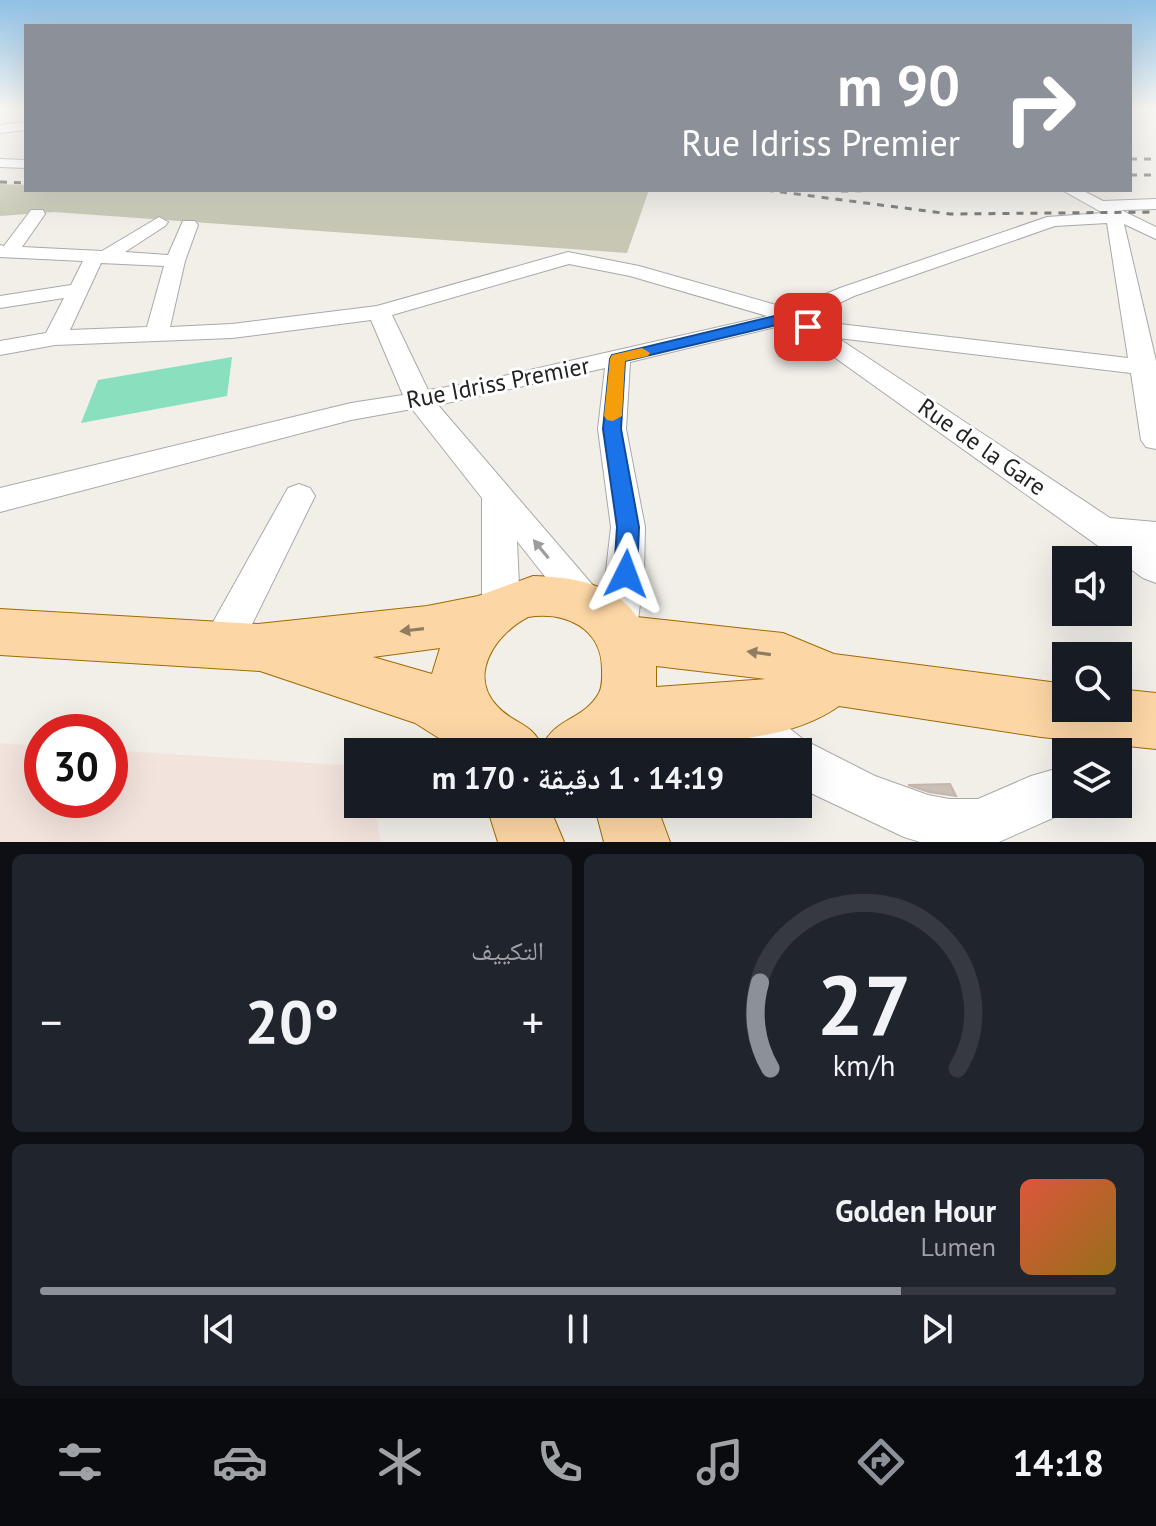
<!DOCTYPE html>
<html lang="ar">
<meta charset="utf-8">
<style>
body{margin:0;font-family:"PT Sans","Noto Naskh Arabic",sans-serif;background:#20242c;color:#f1f3f6;direction:rtl;height:100vh;display:flex;flex-direction:column;font-size:30px;white-space:nowrap}
*{box-sizing:border-box;margin:0}
p{font-size:26px;color:#9ea1a6}
.icon{flex:none;width:44px;height:44px;fill:none;stroke:currentColor;stroke-width:2;stroke-linecap:round;stroke-linejoin:round}
.map{position:relative;height:842px;overflow:hidden;direction:ltr}
.side{display:flex;flex-direction:column;gap:12px;padding:12px;background:#0d0f14;flex:1}
.side>*{flex:none}
.banner{position:absolute;left:24px;top:24px;width:1108px;height:168px;border-radius:0px;box-shadow:0 8px 32px #0002;direction:rtl;background:#8c9099;color:#fff;overflow:hidden}
.fabs{position:absolute;left:1052px;top:546px;display:grid;gap:16px}
.fabs a{display:grid;place-items:center;width:80px;height:80px;border-radius:0px;background:#171b24;box-shadow:0 8px 32px #0002;font-size:40px}
.speed{position:absolute;left:24px;top:714px;display:flex;gap:16px;font-size:40px;font-weight:700;text-align:center}
.speed>*{display:grid;place-content:center;width:104px;height:104px;border-radius:50%;background:#171b24;box-shadow:0 8px 32px #0002;line-height:1}
.speed .limit{border:12px solid #d22;background:#fff;color:#111}
.pin{position:absolute;display:grid;place-items:center;width:68px;height:68px;color:#fff;margin:-34px;border-radius:16px;box-shadow:0 4px 12px #0006}
.me{position:absolute;width:88px;margin:-44px;rotate:3deg;stroke-linejoin:round;filter:drop-shadow(0 0 6px #0008)}
.turn{display:flex;align-items:center;gap:28px;height:168px;padding:0 40px;font-size:36px}
.turn .icon{width:104px;height:104px;stroke-width:2.5}
.turn b{display:block;font-size:56px;line-height:68px}
.big{font-size:60px;font-weight:700;line-height:1.1}
.side .card{flex:1;display:flex;flex-direction:column;justify-content:center;gap:12px;min-width:0;padding:0 28px;border-radius:12px;background:#20242c}
.side .dial{align-items:center;gap:0}
.dial svg{height:208px;overflow:visible;fill:none;stroke:#363941;stroke-width:7;stroke-linecap:round;text-anchor:middle}
.dial text{fill:#f1f3f6;stroke:none}
.song{display:flex;align-items:center;gap:24px}
.cover{width:96px;height:96px;border-radius:12px;background:linear-gradient(135deg,hsl(10 70% 55%),hsl(40 70% 35%))}
.played{height:8px;border-radius:4px;background:linear-gradient(90deg,#8c9099 80%,#363941 80%)}
.keys{display:flex;justify-content:space-around;direction:ltr}
.heat{display:flex;justify-content:space-between;align-items:center;font-size:44px;direction:ltr}
.side .tiles{flex:1;display:grid;gap:12px;grid-template-columns:1fr 1fr}
.card:last-child{grid-column:span 2}
.trip{position:absolute;left:344px;top:738px;width:468px;height:80px;border-radius:0px;background:#171b24;box-shadow:0 8px 32px #0002;font-weight:700;line-height:80px;text-align:center;direction:rtl}
.tabs{display:flex;height:128px;justify-content:space-around;align-items:center;background:#090b0e;color:#9ea1a6}
.tabs .icon{width:56px;height:56px}
.tabs .selected{color:#8c9099}
.tabs b{font-size:36px;color:#f1f3f6}
.map>svg:first-child{display:block}
.military{fill:#f3e3dd}
.construction{fill:#c7c7b4}
.pitch{fill:#88e0be}
.building{fill:#c7bfb8;stroke:#c4b6ab;stroke-width:2}
.lines{fill:none;stroke-linecap:round;stroke-linejoin:round}
.minor-casing{stroke:#a9a9a9;stroke-width:2}
.major-casing{stroke:#a06b00;stroke-width:2}
.minor{fill:#fff;fill-rule:evenodd}
.major{fill:#fcd6a4;fill-rule:evenodd}
.rail{stroke:#707070;stroke-width:3;stroke-dasharray:7 7;stroke-linecap:butt}
.oneway{fill:#9c9c9c}
.oneway2{fill:#8f7c63}
.route{fill:#1a73e8;stroke:#114b97;stroke-width:2}
.slow{fill:#f59e0b}
.labels{text-anchor:middle;stroke-width:6;stroke-linejoin:round;paint-order:stroke}
.street-label{font-size:24px;fill:#222;stroke:#fff}
</style>
<div class="map">
<svg width="1156" height="842" viewBox="0 0 1156 842">
<rect width="100%" height="100%" fill="#f2efe9"/>
<path class="military" d="M0 743 42 746V800H110V750L358 766V804H373L381 842H0Z"/>
<path class="construction" d="M0 184 26 185V190H649L627 253 54 212 0 216Z"/>
<path class="pitch" d="M232 357 227 396 81 423 98 380Z"/>
<path class="building" d="M950 784 956 796 929 792 908 785Z"/>
<g class="lines">
<g class="minor-casing">
<g id="minor">
<path d="M26 122V130L0 133V125Z"/>
<path d="M0 159 26 160V168L0 167Z"/>
<path d="M1062 190H1082L1103 201 1156 199V209L1121 210 1156 227V239L1124 224 1156 361V449L1146 447 1141 440 1131 373 838 338 1110 518 1156 522V583L1143 578 788 324 630 362 626 429 645 527 644 574 637 627 631 639 617 644 603 639 597 627 601 609 586 617 573 612 517 541 520 608 515 620 501 624 487 620 482 608V498L412 409 351 420 0 512V488L351 403 403 395 371 320 232 338 55 345 0 355V341L46 333 64 298 0 308V296L71 285 83 261 0 257V245L4 246 31 210H43L45 214 22 247 102 251 159 217 168 222 165 226 125 252 168 255 183 221H195L198 225 185 261 170 327 232 324 377 306 568 252 639 266 790 309 840 288 1047 217 1103 213ZM1107 223 1128 358 814 321 808 318 854 296 1055 226ZM101 263 164 266 147 327 70 330ZM569 264 630 276 767 316 477 382 428 390 392 315ZM605 368 598 429 611 527 603 597 438 405Z"/>
<path d="M299 484 310 488 315 496 235 659 221 664 207 659 201 646 207 633 288 488Z"/>
<path d="M734 689 749 696 804 740 875 776 928 795 949 799H978L1031 776 1066 766V804H1084L999 842H920L904 837 798 787V752H750L719 726 712 711 719 696Z"/>
<path d="M1120 695 1136 702 1142 717 1123 768 1118 770V752H1084L1102 708H1118Z"/>
</g>
</g>
<g class="major-casing">
<g id="major">
<path d="M533 576C571 577 615 583 637 617L783 633 834 654 1066 684V708H1118V689L1156 693V749L1041 737 839 706C781 747 698 740 629 745L624 752H461L415 723 260 671 0 655V609L258 624 427 606 478 596ZM528 617C565 611 602 628 602 669 602 677 603 685 599 693 583 721 555 717 542 747 533 723 513 724 497 706 467 674 497 633 528 617ZM440 648 432 674 373 657ZM656 666 766 679 656 687Z"/>
<path d="M486 804H548L564 842H498Z"/>
<path d="M594 804H656L670 842H604Z"/>
</g>
</g>
<use href="#minor" class="minor"/>
<use href="#major" class="major"/>
<g class="rail">
<path d="M1130 159H1156"/>
<path d="M1130 175H1156"/>
<path d="M0 182 26 183"/>
<path d="M766 190 950 214 1156 212"/>
<path d="M841 191 909 190"/>
</g>
</g>
<defs><path id="oneway-solid" d="M-6-.8H1V-3.2L6.5 0L1 3.2V.8H-6Z" transform="scale(2)"/></defs>
<use class="oneway" href="#oneway-solid" transform="translate(541 549) rotate(-129)"/>
<g class="oneway2">
<use href="#oneway-solid" transform="translate(412 630) rotate(173)"/>
<use href="#oneway-solid" transform="translate(759 653) rotate(-172)"/>
</g>
<linearGradient id="sky" x2="0" y2="1"><stop stop-color="#8fc0e4"/><stop offset="0.48" stop-color="#f9f8f5"/><stop offset="1" stop-color="#f9f8f5" stop-opacity="0"/></linearGradient>
<rect width="1156" height="226" fill="url(#sky)"/>
<path class="route" d="M791 312 813 324V330H802L789 322 625 361 621 429 639 527 637 574 634 580 626 583 617 580 614 574 617 527 603 429 610 359 612 355Z"/>
<path class="slow" d="M642 348 650 353 648 356 625 361 622 416 613 421 607 420 604 416 610 359 612 355Z"/>
<g class="labels">
<g class="street-label">
<text transform="translate(498 383) rotate(-11)" y="8">Rue Idriss Premier</text>
<text transform="translate(982 447) rotate(35)" y="8">Rue de la Gare</text>
</g>
</g>
</svg>
<div class="fabs">
<a><svg class="icon" aria-label="sound" viewBox="0 0 24 24"><path d="M4 9h4l5-4v14l-5-4H4zM17 9q2 3 0 6"/></svg></a>
<a><svg class="icon" aria-label="search" viewBox="0 0 24 24"><circle cx="10" cy="10" r="6"/><path d="M15 15l6 6"/></svg></a>
<a><svg class="icon" aria-label="layers" viewBox="0 0 24 24"><path d="M12 4l9 5-9 5-9-5zM3 14l9 5 9-5"/></svg></a>
</div>
<div class="speed"><div class="limit">30</div></div>
<div class="pin" style="left:808px;top:327px;background:#d93025"><svg class="icon" aria-label="arrive" viewBox="0 0 24 24"><path d="M6 21V4h12l-3 4 3 4H6"/></svg></div>
<svg class="me" style="left:626px;top:574px" viewBox="-20 -20 40 40"><path d="M0-17L14 15 0 8-14 15z" fill="#1a73e8" stroke="#fff" stroke-width="4"/></svg>
<div class="trip">14:19 · 1 دقيقة · 170 m</div>
<div class="banner">
<div class="turn"><svg class="icon" aria-label="right" viewBox="0 0 24 24"><path d="M7 20v-9h11M14 6l5 5-5 5"/></svg><div><b>90 m</b>Rue Idriss Premier</div></div>
</div>
</div>
<section class="side">
<div class="tiles">
<div class="card dial"><svg viewBox="0 0 100 80">
<path d="M14 69A42 42 0 1 1 86 69"/>
<path d="M14 69A42 42 0 0 1 10 36" stroke="#8c9099"/>
<text x="50" y="56" font-size="32" font-weight="700">27</text>
<text x="50" y="72" font-size="11">km/h</text>
</svg></div>
<div class="card"><p>التكييف</p>
<div class="heat"><a>−</a><b class="big">20°</b><a>+</a></div>
</div>
<div class="card">
<div class="song"><i class="cover"></i><div><b>Golden Hour</b><p>Lumen</p></div></div>
<div class="played"></div>
<div class="keys"><svg class="icon" aria-label="previous" viewBox="0 0 24 24"><path d="M18 5L8 12l10 7zM5 5v14"/></svg><svg class="icon" aria-label="pause" viewBox="0 0 24 24"><path d="M8 5v14M16 5v14"/></svg><svg class="icon" aria-label="next" viewBox="0 0 24 24"><path d="M6 5l10 7-10 7zM19 5v14"/></svg></div>
</div>
</div>
</section>
<nav class="tabs">
<b>14:18</b>
<svg class="icon selected" aria-label="directions" viewBox="0 0 24 24"><path d="M12 3l9 9-9 9-9-9zM9 14v-3h6M13 9l2 2-2 2"/></svg>
<svg class="icon" aria-label="music" viewBox="0 0 24 24"><path d="M9 18V5l10-2v13"/><circle cx="6" cy="18" r="3"/><circle cx="16" cy="16" r="3"/></svg>
<svg class="icon" aria-label="phone" viewBox="0 0 24 24"><path d="M5 4h4l2 5-3 2q2 4 5 5l2-3 5 2v4C11 20 4 13 5 4z"/></svg>
<svg class="icon" aria-label="climate" viewBox="0 0 24 24"><path d="M12 3v18M4 7l16 10M4 17L20 7"/></svg>
<svg class="icon" aria-label="car" viewBox="0 0 24 24"><path d="M5 17H2v-5l4-1 3-4h7l3 4 3 1v5h-3M9 17h6M6 11h13"/><circle cx="7" cy="17" r="2"/><circle cx="17" cy="17" r="2"/></svg>
<svg class="icon" aria-label="filters" viewBox="0 0 24 24"><path d="M4 7h16M4 17h16"/><circle cx="9" cy="7" r="2"/><circle cx="15" cy="17" r="2"/></svg>
</nav>
